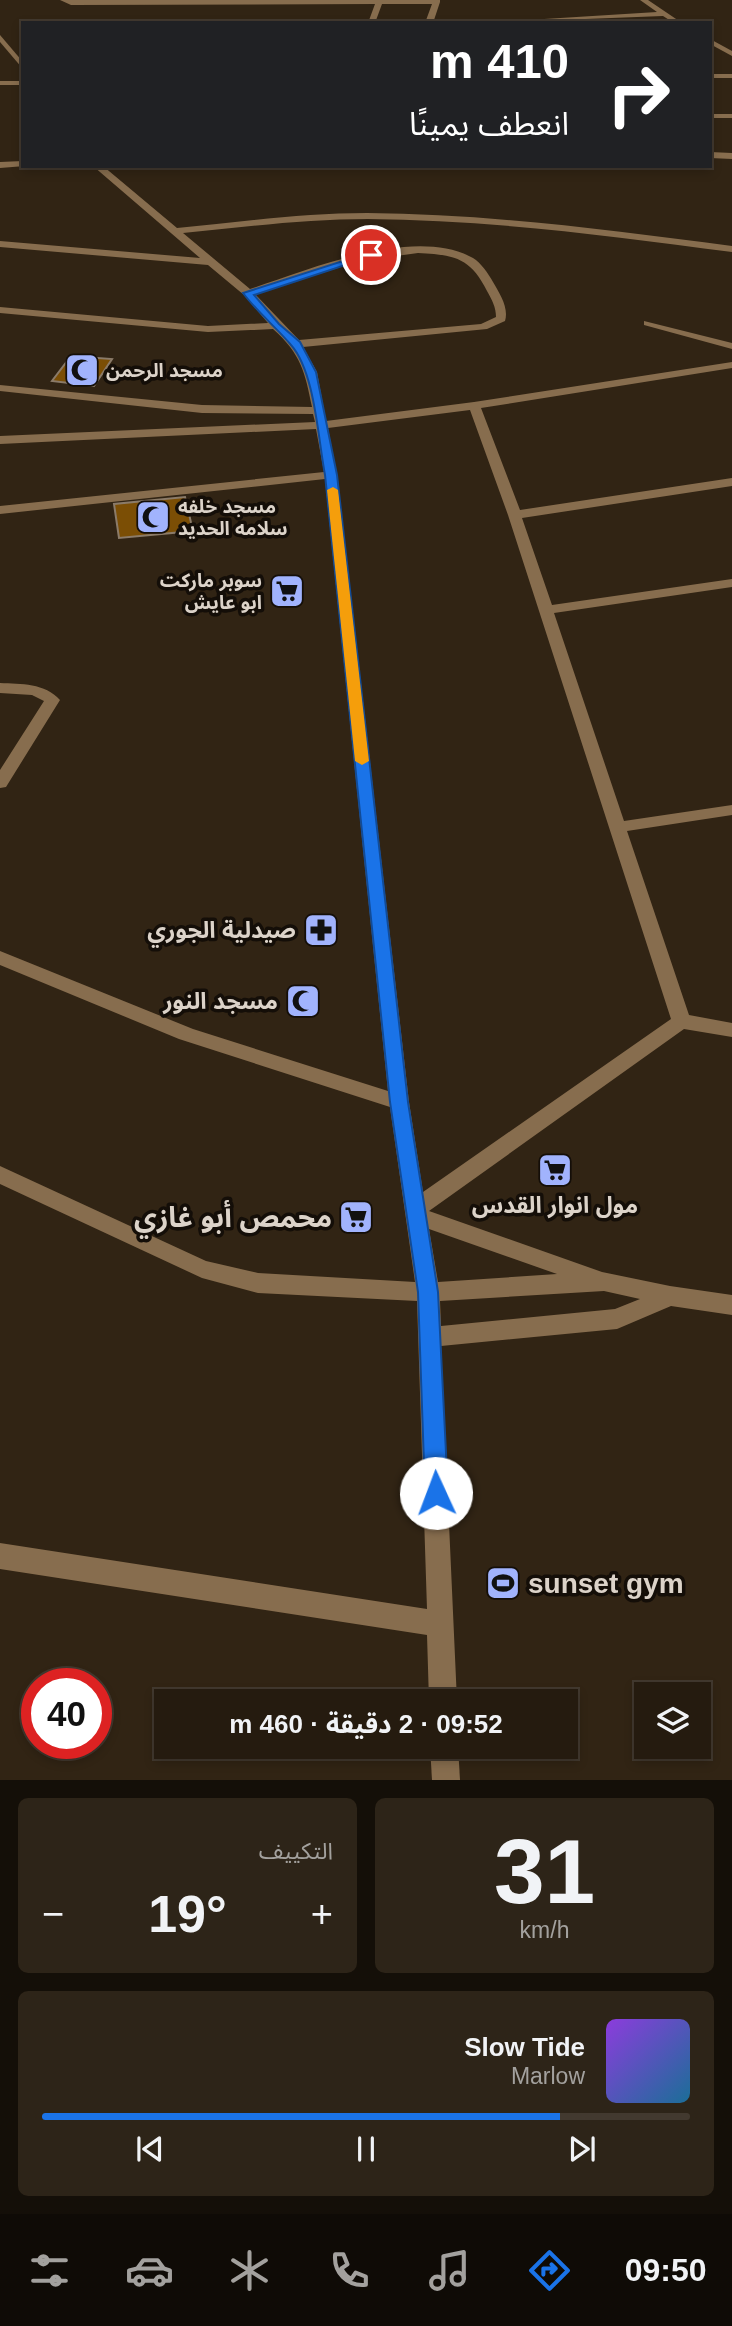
<!DOCTYPE html>
<html lang="ar">
<meta charset="utf-8">
<style>
body{margin:0;font-family:Helvetica,"Noto Sans Arabic",sans-serif;background:#2d2418;color:#f1f3f6;direction:rtl;height:100vh;display:flex;flex-direction:column;font-size:26px;white-space:nowrap}
*{box-sizing:border-box;margin:0}
p{font-size:23px;color:#a3a19e}
.icon{flex:none;width:38px;height:38px;fill:none;stroke:currentColor;stroke-width:2;stroke-linecap:round;stroke-linejoin:round}
.map{position:relative;height:1780px;overflow:hidden;direction:ltr}
.side{display:flex;flex-direction:column;gap:18px;padding:18px;background:#140f08;flex:1}
.side>*{flex:none}
.top-card{position:absolute;left:21px;top:21px;width:691px;height:147px;border-radius:0px;box-shadow:0 4px 10px #0003,0 0 0 2px #42392f;direction:rtl;background:#202124;color:#fff;overflow:hidden}
.tools{position:absolute;left:634px;top:1682px;display:grid;gap:14px}
.tools a{display:grid;place-items:center;width:77px;height:77px;border-radius:0px;background:#251b0f;box-shadow:0 4px 10px #0003,0 0 0 2px #42392f;font-size:35px}
.speed{position:absolute;left:21px;top:1668px;display:flex;gap:14px;font-size:35px;font-weight:700;text-align:center}
.speed>*{display:grid;place-content:center;width:91px;height:91px;border-radius:50%;background:#251b0f;box-shadow:0 4px 10px #0003,0 0 0 2px #42392f;line-height:1}
.speed .limit{border:10px solid #d22;background:#fff;color:#111}
.pin{position:absolute;display:grid;place-items:center;width:60px;height:60px;color:#fff;margin:-30px;border:4px solid #fff;border-radius:50%;box-shadow:0 2px 7px #0007}
.me{position:absolute;width:77px;margin:-38px;rotate:358deg;stroke-linejoin:round;filter:drop-shadow(0 0 5px #0008)}
.turn{display:flex;align-items:center;gap:24px;height:147px;padding:0 28px;font-size:32px}
.turn .icon{width:91px;height:91px;stroke-width:2.5}
.turn b{display:block;font-size:49px;line-height:60px}
.big{font-size:52px;font-weight:700;line-height:1.1}
.side .card{flex:1;display:flex;flex-direction:column;justify-content:center;gap:10px;min-width:0;padding:0 24px;border-radius:10px;background:#2d2418}
.side .dial{align-items:center;gap:0}
.dial b{font-size:91px;line-height:1}
.song{display:flex;align-items:center;gap:21px}
.cover{width:84px;height:84px;border-radius:10px;background:linear-gradient(135deg,hsl(270 70% 55%),hsl(200 70% 35%))}
.played{height:7px;border-radius:4px;background:linear-gradient(90deg,#1a73e8 80%,#42392f 80%)}
.keys{display:flex;justify-content:space-around;direction:ltr}
.heat{display:flex;justify-content:space-between;align-items:center;font-size:38px;direction:ltr}
.side .tiles{flex:1;display:grid;gap:18px;grid-template-columns:1fr 1fr}
.card:last-child{grid-column:span 2}
.trip{position:absolute;left:154px;top:1689px;width:424px;height:70px;border-radius:0px;background:#251b0f;box-shadow:0 4px 10px #0003,0 0 0 2px #42392f;font-weight:700;line-height:70px;text-align:center;direction:rtl}
.tab-bar{display:flex;height:112px;justify-content:space-around;align-items:center;background:#0f0b06;color:#a3a19e}
.tab-bar .icon{width:49px;height:49px}
.tab-bar .current{color:#1a73e8}
.tab-bar b{font-size:32px;color:#f1f3f6}
.map>svg:first-child{display:block}
.building{fill:#7b4e05;stroke:#8b7b69;stroke-width:2}
.lines{fill:none;stroke-linecap:round;stroke-linejoin:round}
.minor{fill:#876d4e;fill-rule:evenodd}
.route{fill:#1a73e8;stroke:#114b97;stroke-width:2}
.slow{fill:#f59e0b}
.labels{text-anchor:middle;stroke-width:7;stroke-linejoin:round;paint-order:stroke}
.far-poi-label{font-size:19px;font-weight:bold;fill:#dcd3c9;stroke:#140e08;text-anchor:start}
.poi-label{font-size:23px;font-weight:bold;fill:#dcd3c9;stroke:#140e08;text-anchor:end}
.near-poi-label{font-size:28px;font-weight:bold;fill:#dcd3c9;stroke:#140e08;text-anchor:end}
</style>
<div class="map">
<svg width="732" height="1780" viewBox="0 0 732 1780">
<rect width="100%" height="100%" fill="#312414"/>
<g class="building">
<path d="M71 356 112 359 94 386 52 381Z"/>
<path d="M185 497 193 531 119 538 114 504Z"/>
</g>
<g class="lines">
<g class="minor">
<path d="M60 0H440V2L433 23H425L432 4H382L375 23H368L375 4 71 5Z"/>
<path d="M640 0H648L682 23H674L663 16 479 23 657 12Z"/>
<path d="M0 35 23 62V69L0 42Z"/>
<path d="M710 39 732 51V56L710 44Z"/>
<rect x="710" y="74" width="22" height="4"/>
<rect x="0" y="81" width="23" height="4"/>
<rect x="710" y="114" width="22" height="4"/>
<path d="M710 152 732 153V159L710 158Z"/>
<path d="M23 161 25 166 0 168V162Z"/>
<path d="M93 166H103L177 228C240 222 303 213 367 213 489 214 611 230 732 246V252C611 236 490 220 368 219 306 219 244 227 183 233L250 289C308 270 414 225 473 258 481 263 488 273 493 282 500 294 509 308 505 321L487 329 303 347 317 372 326 421 474 402 732 362V368L481 408 520 510 732 478V486L522 518 552 605 732 579V587L554 613 624 821 732 805V815L627 831 689 1015 732 1023V1037L684 1029 429 1211 602 1272 670 1286 732 1295V1315L671 1306 617 1329 441 1346 457 1701H429L427 1635 0 1569V1543L427 1609 417 1301 258 1293 202 1278 0 1184V1166L206 1261 258 1273 415 1282 390 1107 179 1039 0 965V951L193 1029 388 1091 325 479 0 514V506L324 472 316 429 0 444V436L315 422 313 414 202 413 0 391V385L202 405 312 407C305 372 301 354 273 329L208 332 0 313V307L208 326 268 323 244 295 208 265 0 247V241L200 258ZM418 253C454 255 470 257 487 291 492 300 496 307 496 317L481 324 299 340 255 294 360 261ZM470 410 508 515 671 1019 423 1192 409 1102 337 475 328 428ZM429 1229 557 1274 438 1282ZM604 1291 640 1299 615 1309 441 1326 440 1301Z"/>
<path d="M644 321 732 343V349L644 325Z"/>
<path d="M0 683C21 684 45 683 60 700L6 787 0 788V770L44 701 32 695 0 693Z"/>
<path d="M430 1746H458L460 1780H432Z"/>
</g>
</g>
<path class="route" d="M368 253 376 255 254 295 279 324 300 342 316 372 337 475 408 1102 438 1292 448 1493 444 1501 436 1504 428 1501 425 1493 418 1292 390 1102 325 475C318 439 315 372 291 345 276 327 258 313 243 293Z"/>
<path class="slow" d="M333 487 338 490 369 761 362 765 355 761 327 490Z"/>
<defs>
<g id="mosque-square" transform="scale(1.75)"><rect x="-9" y="-9" width="18" height="18" rx="4" fill="#a1b3fd" stroke="#140e08"/><path d="M3.5-4.9A6 6 0 1 0 3.5 4.9A5 5 0 1 1 3.5-4.9Z" fill="#111"/></g>
<g id="supermarket-square" transform="scale(1.75)"><rect x="-9" y="-9" width="18" height="18" rx="4" fill="#a1b3fd" stroke="#140e08"/><path d="M-6-5.5h2.5l.6 2H6L4.5 2H-2.5L-4.4-4H-6ZM-1.5 3.2a1.3 1.3 0 1 0 .1 0ZM3 3.2a1.3 1.3 0 1 0 .1 0Z" fill="#111"/></g>
<g id="pharmacy-square" transform="scale(1.75)"><rect x="-9" y="-9" width="18" height="18" rx="4" fill="#a1b3fd" stroke="#140e08"/><path d="M-2-6h4v4h4v4h-4v4h-4v-4h-4v-4h4Z" fill="#111"/></g>
<g id="stadium-square" transform="scale(1.75)"><rect x="-9" y="-9" width="18" height="18" rx="4" fill="#a1b3fd" stroke="#140e08"/><path d="M0-5a6.5 5 0 1 0 0 10a6.5 5 0 1 0 0-10ZM-3.5-1.8h7v3.6h-7Z" fill="#111"/></g>
</defs>
<g fill-rule="evenodd">
<use href="#mosque-square" x="82" y="370"/>
<use href="#mosque-square" x="153" y="517"/>
<use href="#supermarket-square" x="287" y="591"/>
<use href="#pharmacy-square" x="321" y="930"/>
<use href="#mosque-square" x="303" y="1001"/>
<use href="#supermarket-square" x="555" y="1170"/>
<use href="#supermarket-square" x="356" y="1217"/>
<use href="#stadium-square" x="503" y="1583"/>
</g>
<g class="labels">
<g class="far-poi-label">
<text x="106" y="377">مسجد الرحمن</text>
<text x="178" y="513">مسجد خلفه<tspan x="178" dy="22">سلامه الحديد</tspan></text>
<text x="262" y="587" text-anchor="end">سوبر ماركت<tspan x="262" dy="22">ابو عايش</tspan></text>
</g>
<g class="poi-label">
<text x="296" y="938">صيدلية الجوري</text>
<text x="278" y="1009">مسجد النور</text>
<text x="555" y="1213" text-anchor="middle">مول انوار القدس</text>
</g>
<g class="near-poi-label">
<text x="332" y="1227">محمص أبو غازي</text>
<text x="528" y="1593" text-anchor="start">sunset gym</text>
</g>
</g>
</svg>
<div class="tools">
<a><svg class="icon" aria-label="layers" viewBox="0 0 24 24"><path d="M12 4l9 5-9 5-9-5zM3 14l9 5 9-5"/></svg></a>
</div>
<div class="speed"><div class="limit">40</div></div>
<div class="pin" style="left:371px;top:255px;background:#d93025"><svg class="icon" aria-label="arrive" viewBox="0 0 24 24"><path d="M6 21V4h12l-3 4 3 4H6"/></svg></div>
<svg class="me" style="left:436px;top:1493px" viewBox="-20 -20 40 40"><circle r="19" fill="#fff"/><path d="M0-13L10 11 0 6-10 11z" fill="#1a73e8"/></svg>
<div class="trip">09:52 · 2 دقيقة · 460 m</div>
<div class="top-card">
<div class="turn"><svg class="icon" aria-label="right" viewBox="0 0 24 24"><path d="M7 20v-9h11M14 6l5 5-5 5"/></svg><div><b>410 m</b>انعطف يمينًا</div></div>
</div>
</div>
<section class="side">
<div class="tiles">
<div class="card dial"><b>31</b><p>km/h</p></div>
<div class="card"><p>التكييف</p>
<div class="heat"><a>−</a><b class="big">19°</b><a>+</a></div>
</div>
<div class="card">
<div class="song"><i class="cover"></i><div><b>Slow Tide</b><p>Marlow</p></div></div>
<div class="played"></div>
<div class="keys"><svg class="icon" aria-label="previous" viewBox="0 0 24 24"><path d="M18 5L8 12l10 7zM5 5v14"/></svg><svg class="icon" aria-label="pause" viewBox="0 0 24 24"><path d="M8 5v14M16 5v14"/></svg><svg class="icon" aria-label="next" viewBox="0 0 24 24"><path d="M6 5l10 7-10 7zM19 5v14"/></svg></div>
</div>
</div>
</section>
<nav class="tab-bar">
<b>09:50</b>
<svg class="icon current" aria-label="directions" viewBox="0 0 24 24"><path d="M12 3l9 9-9 9-9-9zM9 14v-3h6M13 9l2 2-2 2"/></svg>
<svg class="icon" aria-label="music" viewBox="0 0 24 24"><path d="M9 18V5l10-2v13"/><circle cx="6" cy="18" r="3"/><circle cx="16" cy="16" r="3"/></svg>
<svg class="icon" aria-label="phone" viewBox="0 0 24 24"><path d="M5 4h4l2 5-3 2q2 4 5 5l2-3 5 2v4C11 20 4 13 5 4z"/></svg>
<svg class="icon" aria-label="climate" viewBox="0 0 24 24"><path d="M12 3v18M4 7l16 10M4 17L20 7"/></svg>
<svg class="icon" aria-label="car" viewBox="0 0 24 24"><path d="M5 17H2v-5l4-1 3-4h7l3 4 3 1v5h-3M9 17h6M6 11h13"/><circle cx="7" cy="17" r="2"/><circle cx="17" cy="17" r="2"/></svg>
<svg class="icon" aria-label="filters" viewBox="0 0 24 24"><path d="M4 7h16M4 17h16"/><circle cx="9" cy="7" r="2"/><circle cx="15" cy="17" r="2"/></svg>
</nav>
